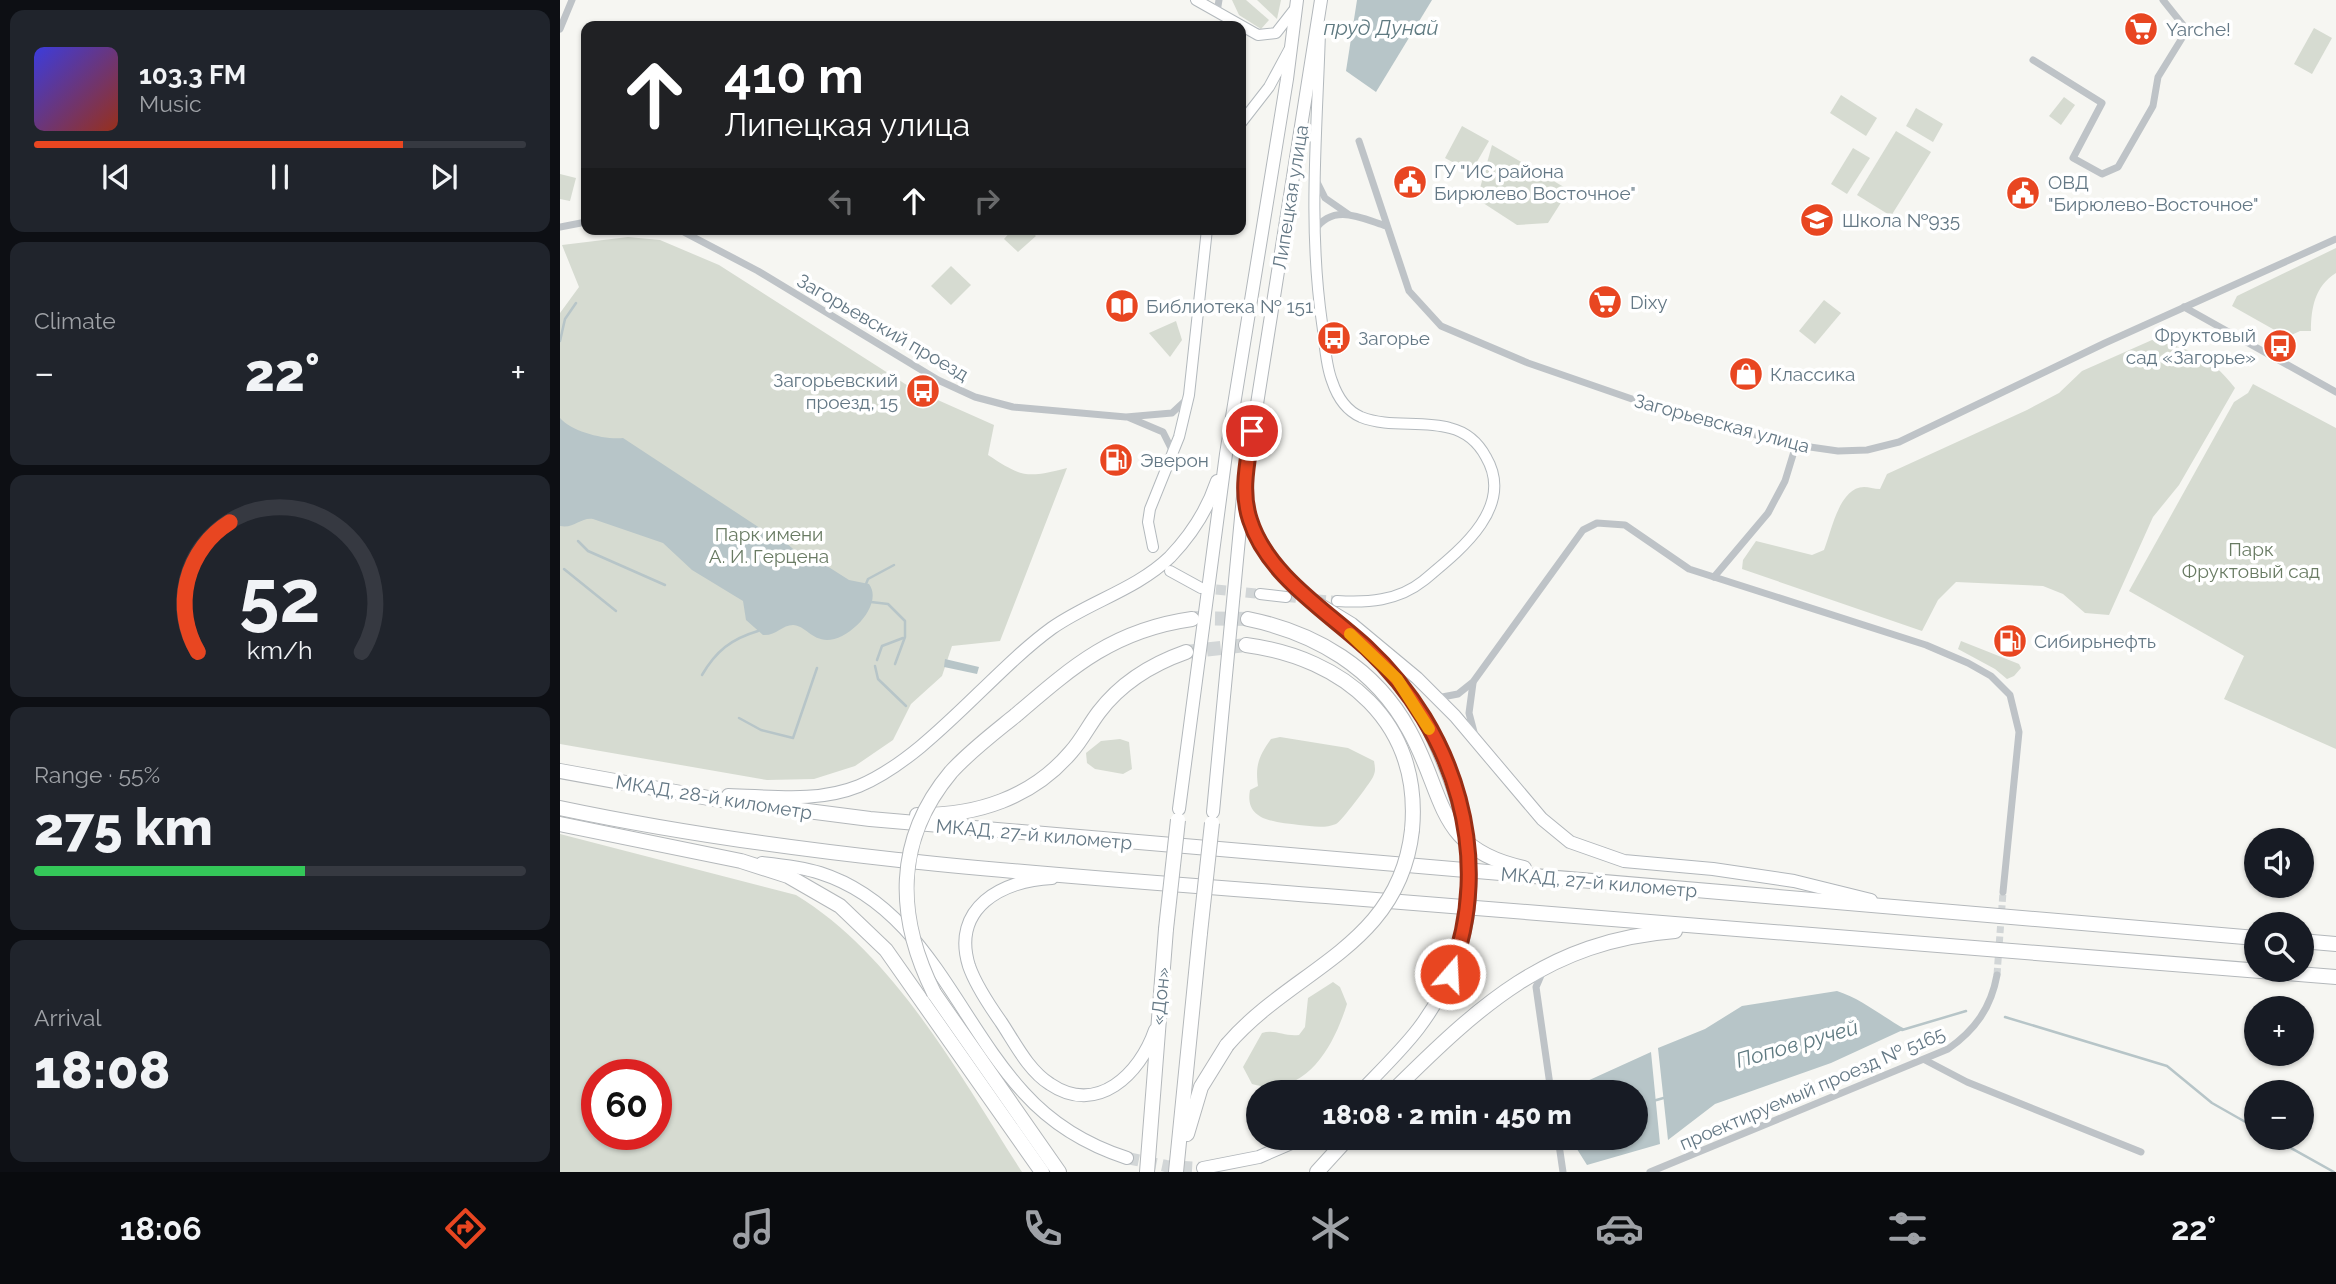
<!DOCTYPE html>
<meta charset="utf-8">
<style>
body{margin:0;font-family:Raleway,sans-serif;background:#20242c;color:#f1f3f6;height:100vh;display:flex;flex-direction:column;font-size:26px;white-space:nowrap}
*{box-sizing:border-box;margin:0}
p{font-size:23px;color:#9ea1a6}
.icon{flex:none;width:38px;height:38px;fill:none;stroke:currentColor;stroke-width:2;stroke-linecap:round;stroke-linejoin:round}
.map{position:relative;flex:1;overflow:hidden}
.side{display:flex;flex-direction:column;gap:10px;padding:10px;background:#0d0f14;width:560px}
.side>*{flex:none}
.guide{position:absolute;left:21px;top:21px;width:665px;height:214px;border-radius:14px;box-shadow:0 2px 5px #0004;background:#202124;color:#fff;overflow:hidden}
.buttons{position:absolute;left:1684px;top:828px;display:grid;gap:14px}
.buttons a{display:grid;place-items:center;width:70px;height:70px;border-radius:50%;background:#171b24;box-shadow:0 2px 5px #0004;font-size:35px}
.speed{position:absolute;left:21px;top:1059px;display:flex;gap:14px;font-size:35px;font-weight:700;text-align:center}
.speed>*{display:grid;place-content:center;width:91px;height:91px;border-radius:50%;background:#171b24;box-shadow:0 2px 5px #0004;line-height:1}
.speed .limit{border:10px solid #d22;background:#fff;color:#111}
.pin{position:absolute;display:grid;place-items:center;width:60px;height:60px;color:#fff;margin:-30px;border:4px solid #fff;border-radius:50%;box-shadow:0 2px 7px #0007}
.me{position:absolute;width:77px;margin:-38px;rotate:19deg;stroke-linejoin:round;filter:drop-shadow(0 0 5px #0008)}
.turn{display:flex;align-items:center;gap:24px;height:147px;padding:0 28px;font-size:32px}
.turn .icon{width:91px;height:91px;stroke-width:2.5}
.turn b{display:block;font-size:49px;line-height:60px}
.lanes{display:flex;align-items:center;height:66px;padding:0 28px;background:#0003;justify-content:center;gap:35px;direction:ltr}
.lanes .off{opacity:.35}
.big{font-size:52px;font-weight:800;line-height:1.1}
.side .card{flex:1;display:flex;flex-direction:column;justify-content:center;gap:10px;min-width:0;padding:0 24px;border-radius:14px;background:#20242c}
.side .dial{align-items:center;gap:0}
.dial svg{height:182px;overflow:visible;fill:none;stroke:#363941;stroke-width:7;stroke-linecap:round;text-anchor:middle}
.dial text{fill:#f1f3f6;stroke:none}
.song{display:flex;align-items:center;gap:21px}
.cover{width:84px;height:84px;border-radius:10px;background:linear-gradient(135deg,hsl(240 70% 55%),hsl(10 70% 35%))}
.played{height:7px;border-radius:4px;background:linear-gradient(90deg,#e84621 75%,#363941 75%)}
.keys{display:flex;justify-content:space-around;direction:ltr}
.heat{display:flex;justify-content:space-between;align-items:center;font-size:38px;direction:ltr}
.charge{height:10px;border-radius:5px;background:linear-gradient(90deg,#34c759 55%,#363941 0)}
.trip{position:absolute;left:686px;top:1080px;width:402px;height:70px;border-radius:35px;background:#171b24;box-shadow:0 2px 5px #0004;font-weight:800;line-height:70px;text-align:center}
.tab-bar{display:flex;height:112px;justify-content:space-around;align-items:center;background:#090b0e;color:#9ea1a6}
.tab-bar .icon{width:49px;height:49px}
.tab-bar .active{color:#e84621}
.tab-bar b{font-size:32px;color:#f1f3f6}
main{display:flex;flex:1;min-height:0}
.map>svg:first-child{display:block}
.green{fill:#d6dbd1;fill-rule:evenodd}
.water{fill:#b7c5c8}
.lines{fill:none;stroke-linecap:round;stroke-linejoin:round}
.stream{stroke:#b7c5c8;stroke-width:2.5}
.street-tunnel{stroke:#d2d6d7;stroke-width:7;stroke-dasharray:7 3.5;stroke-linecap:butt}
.secondary-tunnel{stroke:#d2d6d7;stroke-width:10;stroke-dasharray:10 5;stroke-linecap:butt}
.primary-tunnel{stroke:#d2d6d7;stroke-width:12;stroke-dasharray:12 6;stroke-linecap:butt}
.highway-tunnel{stroke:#d2d6d7;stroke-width:14;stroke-dasharray:14 7;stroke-linecap:butt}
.secondary-casing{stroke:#b3b9bd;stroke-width:12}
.primary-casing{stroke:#b2b7bb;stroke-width:14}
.highway-casing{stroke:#b4b8bb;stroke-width:16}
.street{stroke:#bec3c7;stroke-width:7}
.secondary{stroke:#fff;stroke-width:10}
.primary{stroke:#fff;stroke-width:12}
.highway{stroke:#fff;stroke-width:14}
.primary-bridge-casing{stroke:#b2b7bb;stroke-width:14;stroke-linecap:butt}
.highway-bridge-casing{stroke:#b4b8bb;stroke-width:16;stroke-linecap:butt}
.primary-bridge{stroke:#fff;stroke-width:12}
.highway-bridge{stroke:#fff;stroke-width:14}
.route-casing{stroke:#972e15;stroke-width:18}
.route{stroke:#e84621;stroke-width:12}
.slow{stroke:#f59e0b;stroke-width:12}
.labels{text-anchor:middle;stroke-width:7;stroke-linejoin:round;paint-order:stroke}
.poi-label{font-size:19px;fill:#647885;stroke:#fff;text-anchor:start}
.street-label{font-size:19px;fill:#647885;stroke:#fff}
.park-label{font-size:19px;fill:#697b63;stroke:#fff}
.water-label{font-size:21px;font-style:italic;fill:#5f7a81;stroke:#fff}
</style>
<main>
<section class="side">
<div class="card">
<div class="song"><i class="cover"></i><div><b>103.3 FM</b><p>Music</p></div></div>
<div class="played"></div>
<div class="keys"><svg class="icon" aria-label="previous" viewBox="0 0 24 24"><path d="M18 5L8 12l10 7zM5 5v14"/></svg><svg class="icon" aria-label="pause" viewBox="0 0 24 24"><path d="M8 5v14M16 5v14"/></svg><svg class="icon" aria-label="next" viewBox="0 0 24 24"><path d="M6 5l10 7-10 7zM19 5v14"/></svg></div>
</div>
<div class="card"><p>Climate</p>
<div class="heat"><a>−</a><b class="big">22°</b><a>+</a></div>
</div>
<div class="card dial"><svg viewBox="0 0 100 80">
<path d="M14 69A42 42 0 1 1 86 69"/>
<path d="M14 69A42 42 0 0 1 28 12" stroke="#e84621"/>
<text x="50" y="56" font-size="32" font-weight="700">52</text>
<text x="50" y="72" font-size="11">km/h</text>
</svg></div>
<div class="card"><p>Range · 55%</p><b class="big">275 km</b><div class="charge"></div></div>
<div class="card"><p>Arrival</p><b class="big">18:08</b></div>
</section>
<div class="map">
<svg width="1776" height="1172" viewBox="0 0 1776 1172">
<rect width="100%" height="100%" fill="#f6f6f2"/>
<g class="green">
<path d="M672 0H686L709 20 701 29 679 15Z"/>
<path d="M697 0H721L717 19Z"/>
<path d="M1754 28 1772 38 1752 74 1734 64Z"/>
<path d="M1281 95 1317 118 1306 136 1270 113Z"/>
<path d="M1504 97 1515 105 1501 125 1489 116Z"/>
<path d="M1356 108 1383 124 1373 142 1346 126Z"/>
<path d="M902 126 929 141 911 172 885 158Z"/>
<path d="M1336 131 1371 152 1331 216 1297 195Z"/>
<path d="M932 145 1009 190 988 223 957 225 917 199Z"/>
<path d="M1293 148 1310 158 1287 194 1271 184Z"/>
<path d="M0 174 16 178 10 201 0 199Z"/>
<path d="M453 229H468L476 236 458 252 444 239Z"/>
<path d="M68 237 100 240 159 265 353 389 434 425 428 455C463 478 467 478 507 468L440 641 392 646 382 676 351 704 333 740 295 766 254 779 207 780 0 744V313L19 287 2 245Z"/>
<path d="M1776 248V273C1755 286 1751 308 1751 331H1740L1727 337 1672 306 1677 296Z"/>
<path d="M391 266 411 285 391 305 371 286Z"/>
<path d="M1264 300 1281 313 1255 344 1239 331Z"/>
<path d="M616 321 622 340 610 357 589 333Z"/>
<path d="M1592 340C1631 349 1649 355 1675 388L1619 485 1593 517 1549 615 1525 613 1503 594 1483 586 1396 582 1378 600 1362 631 1182 569 1183 560 1196 541 1252 555 1264 550C1271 533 1279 487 1304 487 1309 487 1314 489 1320 489L1327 474 1467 410 1499 393 1522 371Z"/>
<path d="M1693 384 1776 428V749L1664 699 1684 656 1569 591 1674 402 1688 393Z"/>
<path d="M1401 641 1459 664 1461 668 1454 676 1447 679 1435 669 1398 649Z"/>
<path d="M720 737 788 748 814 761C815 767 816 771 813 777 810 783 781 822 776 824 764 829 751 826 739 825 716 822 684 821 690 790L698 786C695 765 699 756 711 739Z"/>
<path d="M560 739 569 742 572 769 563 774 535 769 527 763 526 753 541 741Z"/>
<path d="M0 834 236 895C335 955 400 1076 462 1172H0ZM37 1074H96V1134H37Z"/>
<path d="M773 982 780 987 787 1004C773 1048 745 1099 692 1084L683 1067 702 1033C715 1029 725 1037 739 1035L745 1027 748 998Z"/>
</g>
<g class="water">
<path d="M797 0H872L816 92 786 71Z"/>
<path d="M0 418C12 432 45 440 63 438L206 532 218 536 239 554 256 559 289 580 309 584C324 604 290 640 267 640 252 640 244 625 233 625 222 625 216 636 203 635L186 620 183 601 132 570 103 543 33 519C21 517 14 529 0 526Z"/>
<path d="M385 659 419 667 417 674 384 667Z"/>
<path d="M1277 991C1302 999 1321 1016 1345 1029L1271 1063 1155 1104 1108 1140 1098 1048 1145 1029 1182 1006Z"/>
<path d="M1091 1052 1100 1144 1027 1165 1010 1138H1076V1092H1003Z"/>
</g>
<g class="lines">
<g class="stream">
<path d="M0 341 5 319 16 303"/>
<path d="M18 541 28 551 105 585"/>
<path d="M4 569 56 611"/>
<path d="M306 584 308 579 334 565"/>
<path d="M311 602 328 604 345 621V637L335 664"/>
<path d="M317 660 322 646 343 638"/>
<path d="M315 666 318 679 346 706"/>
<path d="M142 675C156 651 171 639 198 631"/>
<path d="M179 718 201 730 233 738 257 668"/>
<path d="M1445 1017 1607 1066 1652 1103 1696 1128"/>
<path d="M1342 1030 1406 1011"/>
<path d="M1093 1101 1107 1097"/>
<path d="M1713 1138 1774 1172"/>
</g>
<path class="street-tunnel" d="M1437 975 1443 892"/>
<g class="secondary-tunnel">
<path d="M641 588 700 594"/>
<path d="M726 597 777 601"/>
</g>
<path class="primary-tunnel" d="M567 1158 606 1166 643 1168"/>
<g class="highway-tunnel">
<path d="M634 618 688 619"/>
<path d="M626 652 686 645"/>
</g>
<g class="secondary-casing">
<g id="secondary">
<path d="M636 0 698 35 716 33 734 10"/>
<path d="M760 32C757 130 748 226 762 323 765 342 765 363 772 381 777 396 785 410 801 417 828 428 862 420 890 428 906 432 918 442 926 457 956 508 898 552 863 581 838 601 807 603 777 601"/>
<path d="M681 123 709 87 729 50"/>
<path d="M593 547 588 522 590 509 619 437 629 395 647 229"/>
<path d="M610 571 641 588"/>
<path d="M700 594 726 597"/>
</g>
</g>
<g class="primary-casing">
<g id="primary">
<path d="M684 486 690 522 711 558 741 593 792 624 857 678 895 716 982 819 1010 842 1064 861 1153 869 1234 881 1311 900"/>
<path d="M770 618 821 662 858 708"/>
<path d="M168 795C212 796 257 803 299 786 368 757 430 673 492 628 529 602 577 589 610 557 632 534 647 511 657 481"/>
<path d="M619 809 666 454 727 79 737 0"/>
<path d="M653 812 684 486 761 0"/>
<path d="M202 863C221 865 241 867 260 873 364 906 396 1019 464 1093 492 1124 527 1145 567 1158"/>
<path d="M492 878C442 880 391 908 409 966 416 986 429 1005 441 1022 455 1043 468 1070 490 1084 537 1116 580 1074 595 1030"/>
<path d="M643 1168 699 1157 743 1138"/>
</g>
</g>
<g class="highway-casing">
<g id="highway">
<path d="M688 619C756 633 815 668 849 730 886 796 875 849 964 868"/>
<path d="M686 645C784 658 862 722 852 830"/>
<path d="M456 715C513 666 554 630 632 619"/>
<path d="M0 771 154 799 310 819 1696 938"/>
<path d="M0 808C251 861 510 876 766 896 1102 923 1439 949 1776 977"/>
<path d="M357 815C416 816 472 798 511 752 522 740 529 725 539 712 561 683 592 664 626 652"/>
<path d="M0 824 181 861 228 876 280 906 326 950 482 1172"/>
<path d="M1741 941 1776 944"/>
<path d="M374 993 499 1172"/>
<path d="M832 1092C919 1006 987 941 1115 931"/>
<path d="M627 1134 641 1087 667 1045"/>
<path d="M587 1172 606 929"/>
<path d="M616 1172 640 933"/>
<path d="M757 1172 788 1138"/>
</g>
</g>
<g class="street">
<path d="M657 12 659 0"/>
<path d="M0 29 12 0"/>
<path d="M1473 60 1542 103 1513 158 1542 174 1558 167 1593 106 1598 77 1627 30 1603 0"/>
<path d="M799 141 849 291 881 326 968 363 1095 407 1229 444 1278 451 1307 450 1339 442 1545 343 1776 239"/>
<path d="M756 180 765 198 788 214"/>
<path d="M0 227 26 222"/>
<path d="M118 229 198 271 378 380 415 397 453 407 566 417 612 413 626 400"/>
<path d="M755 230C773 203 801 218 826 226"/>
<path d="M1624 307 1776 392"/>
<path d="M570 418 603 432 613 452"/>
<path d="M1154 577 1208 513 1225 481 1236 445"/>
<path d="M913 683 909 713 915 736"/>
<path d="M877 698 898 694 913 682 1023 530 1037 523 1065 525 1129 569 1366 645 1408 663 1431 676 1450 695 1459 732 1443 892"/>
<path d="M982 973 976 987 991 1092"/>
<path d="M1365 1060 1407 1082 1581 1152"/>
<path d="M998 1138 1003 1172"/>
<path d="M1090 1172 1388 1049C1415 1030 1431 1008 1437 975"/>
</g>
<use href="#secondary" class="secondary"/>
<use href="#primary" class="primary"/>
<use href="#highway" class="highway"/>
<g class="primary-bridge-casing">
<path id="primary-bridge" d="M800 1092C820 1071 841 1051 858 1029 940 921 914 818 858 708"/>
</g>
<g class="highway-bridge-casing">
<g id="highway-bridge">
<path d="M606 929 618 820"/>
<path d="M640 933 652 823"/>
<path d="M374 993C336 917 334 840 391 772 410 751 434 733 456 715"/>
<path d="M667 1045C733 968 839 947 852 830"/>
</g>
</g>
<use href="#primary-bridge" class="primary-bridge"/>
<use href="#highway-bridge" class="highway-bridge"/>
</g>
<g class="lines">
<g class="route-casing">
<path id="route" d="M692 431C688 461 680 490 690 520 707 575 768 612 807 648 896 731 935 859 890 974"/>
</g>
<use href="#route" class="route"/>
<path class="slow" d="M790 634 837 679 869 729"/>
</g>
<defs>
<g id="supermarket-disc" transform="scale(1.75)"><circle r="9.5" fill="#e84621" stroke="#fff"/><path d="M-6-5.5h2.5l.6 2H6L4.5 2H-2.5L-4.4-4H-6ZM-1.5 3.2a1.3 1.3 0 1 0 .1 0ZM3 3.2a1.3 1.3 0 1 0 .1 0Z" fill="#fff"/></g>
<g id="civic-disc" transform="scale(1.75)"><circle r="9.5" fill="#e84621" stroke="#fff"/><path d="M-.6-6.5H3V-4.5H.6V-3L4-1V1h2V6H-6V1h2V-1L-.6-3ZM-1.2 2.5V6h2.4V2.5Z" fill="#fff"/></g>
<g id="school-disc" transform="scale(1.75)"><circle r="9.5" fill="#e84621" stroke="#fff"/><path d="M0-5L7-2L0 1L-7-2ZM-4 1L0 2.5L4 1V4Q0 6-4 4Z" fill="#fff"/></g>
<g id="library-disc" transform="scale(1.75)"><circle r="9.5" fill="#e84621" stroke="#fff"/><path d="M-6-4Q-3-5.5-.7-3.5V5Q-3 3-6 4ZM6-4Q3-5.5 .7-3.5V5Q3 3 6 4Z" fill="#fff"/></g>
<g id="bus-disc" transform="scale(1.75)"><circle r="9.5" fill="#e84621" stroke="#fff"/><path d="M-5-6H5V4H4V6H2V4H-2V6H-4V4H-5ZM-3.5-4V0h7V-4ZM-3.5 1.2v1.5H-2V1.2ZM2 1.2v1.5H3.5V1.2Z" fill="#fff"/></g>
<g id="shop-disc" transform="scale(1.75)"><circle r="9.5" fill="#e84621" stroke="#fff"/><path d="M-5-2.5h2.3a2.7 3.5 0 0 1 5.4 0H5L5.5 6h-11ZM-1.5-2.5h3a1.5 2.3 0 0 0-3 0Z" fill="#fff"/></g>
<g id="fuel-disc" transform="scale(1.75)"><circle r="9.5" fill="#e84621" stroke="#fff"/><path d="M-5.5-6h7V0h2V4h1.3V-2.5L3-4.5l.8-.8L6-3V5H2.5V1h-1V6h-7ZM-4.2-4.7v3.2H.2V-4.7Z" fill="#fff"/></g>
</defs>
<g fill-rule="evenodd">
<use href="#supermarket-disc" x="1581" y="29"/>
<use href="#civic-disc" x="850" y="182"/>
<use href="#civic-disc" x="1463" y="193"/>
<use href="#school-disc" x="1257" y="220"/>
<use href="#supermarket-disc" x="1045" y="302"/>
<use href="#library-disc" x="562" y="306"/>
<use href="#bus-disc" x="774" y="338"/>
<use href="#bus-disc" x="1720" y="346"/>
<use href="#shop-disc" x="1186" y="374"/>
<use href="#bus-disc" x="363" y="391"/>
<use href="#fuel-disc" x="556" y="460"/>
<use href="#fuel-disc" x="1450" y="641"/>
</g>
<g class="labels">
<g class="poi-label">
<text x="1606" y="36">Yarche!</text>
<text x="874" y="178">ГУ "ИС района<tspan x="874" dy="22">Бирюлево Восточное"</tspan></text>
<text x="1488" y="189">ОВД<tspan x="1488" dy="22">"Бирюлево-Восточное"</tspan></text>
<text x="1282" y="227">Школа №935</text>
<text x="1070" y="309">Dixy</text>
<text x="586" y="313">Библиотека № 151</text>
<text x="1696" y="342" text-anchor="end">Фруктовый<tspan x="1696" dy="22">сад «Загорье»</tspan></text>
<text x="798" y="345">Загорье</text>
<text x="1210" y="381">Классика</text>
<text x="338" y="387" text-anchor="end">Загорьевский<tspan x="338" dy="22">проезд, 15</tspan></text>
<text x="580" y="467">Эверон</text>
<text x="1474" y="648">Сибирьнефть</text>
</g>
<g class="street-label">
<text transform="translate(730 197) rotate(-81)" y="7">Липецкая улица</text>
<text transform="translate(323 327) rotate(30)" y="7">Загорьевский проезд</text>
<text transform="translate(1162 423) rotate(15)" y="7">Загорьевская улица</text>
<text transform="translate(154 797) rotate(9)" y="7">МКАД, 28-й километр</text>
<text transform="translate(474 834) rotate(5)" y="7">МКАД, 27-й километр</text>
<text transform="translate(1039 882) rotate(5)" y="7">МКАД, 27-й километр</text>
<text transform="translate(600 996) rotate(-84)" y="7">«Дон»</text>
<text transform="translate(1252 1088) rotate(-23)" y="7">проектируемый проезд № 5165</text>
</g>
<g class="park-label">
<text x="209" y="541">Парк имени<tspan x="209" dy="22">А. И. Герцена</tspan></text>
<text x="1691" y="556">Парк<tspan x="1691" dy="22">Фруктовый сад</tspan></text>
</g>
<g class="water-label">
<text x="821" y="35">пруд Дунай</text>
<text transform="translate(1237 1044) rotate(-16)" y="7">Попов ручей</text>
</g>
</g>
</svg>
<div class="buttons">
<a><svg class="icon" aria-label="sound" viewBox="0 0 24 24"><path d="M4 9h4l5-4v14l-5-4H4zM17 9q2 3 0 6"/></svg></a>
<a><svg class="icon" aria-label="search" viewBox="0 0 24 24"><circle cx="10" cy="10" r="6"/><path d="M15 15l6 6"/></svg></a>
<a>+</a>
<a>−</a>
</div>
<div class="speed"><div class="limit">60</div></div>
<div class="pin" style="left:692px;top:431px;background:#d93025"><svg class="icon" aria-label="arrive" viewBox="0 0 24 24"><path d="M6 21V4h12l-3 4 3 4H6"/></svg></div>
<svg class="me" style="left:890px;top:974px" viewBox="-20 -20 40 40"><circle r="17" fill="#e84621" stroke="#fff" stroke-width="3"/><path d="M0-11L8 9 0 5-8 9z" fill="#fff"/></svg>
<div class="trip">18:08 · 2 min · 450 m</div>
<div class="guide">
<div class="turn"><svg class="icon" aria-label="ahead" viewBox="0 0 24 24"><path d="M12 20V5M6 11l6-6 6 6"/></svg><div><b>410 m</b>Липецкая улица</div></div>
<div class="lanes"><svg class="icon off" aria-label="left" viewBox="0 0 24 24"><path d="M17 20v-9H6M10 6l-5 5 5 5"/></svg><svg class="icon" aria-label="ahead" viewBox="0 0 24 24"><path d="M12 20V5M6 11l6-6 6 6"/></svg><svg class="icon off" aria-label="right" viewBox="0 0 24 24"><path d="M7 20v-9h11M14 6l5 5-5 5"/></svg></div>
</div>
</div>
</main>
<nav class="tab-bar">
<b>18:06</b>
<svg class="icon active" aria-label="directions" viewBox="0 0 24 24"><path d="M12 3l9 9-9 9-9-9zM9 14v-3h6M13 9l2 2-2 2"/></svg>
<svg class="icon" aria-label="music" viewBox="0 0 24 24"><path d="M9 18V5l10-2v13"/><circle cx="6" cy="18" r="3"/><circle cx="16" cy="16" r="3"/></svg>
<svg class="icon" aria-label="phone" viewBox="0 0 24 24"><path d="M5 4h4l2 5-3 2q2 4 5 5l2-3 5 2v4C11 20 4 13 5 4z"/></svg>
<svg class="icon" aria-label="climate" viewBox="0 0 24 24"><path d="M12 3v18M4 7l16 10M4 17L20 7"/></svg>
<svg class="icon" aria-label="car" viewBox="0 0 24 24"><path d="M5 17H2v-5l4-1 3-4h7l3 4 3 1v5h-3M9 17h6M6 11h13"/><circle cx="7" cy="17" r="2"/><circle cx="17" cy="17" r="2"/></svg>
<svg class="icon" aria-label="filters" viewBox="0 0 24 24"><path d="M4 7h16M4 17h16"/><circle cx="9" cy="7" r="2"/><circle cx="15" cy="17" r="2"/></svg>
<b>22°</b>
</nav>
